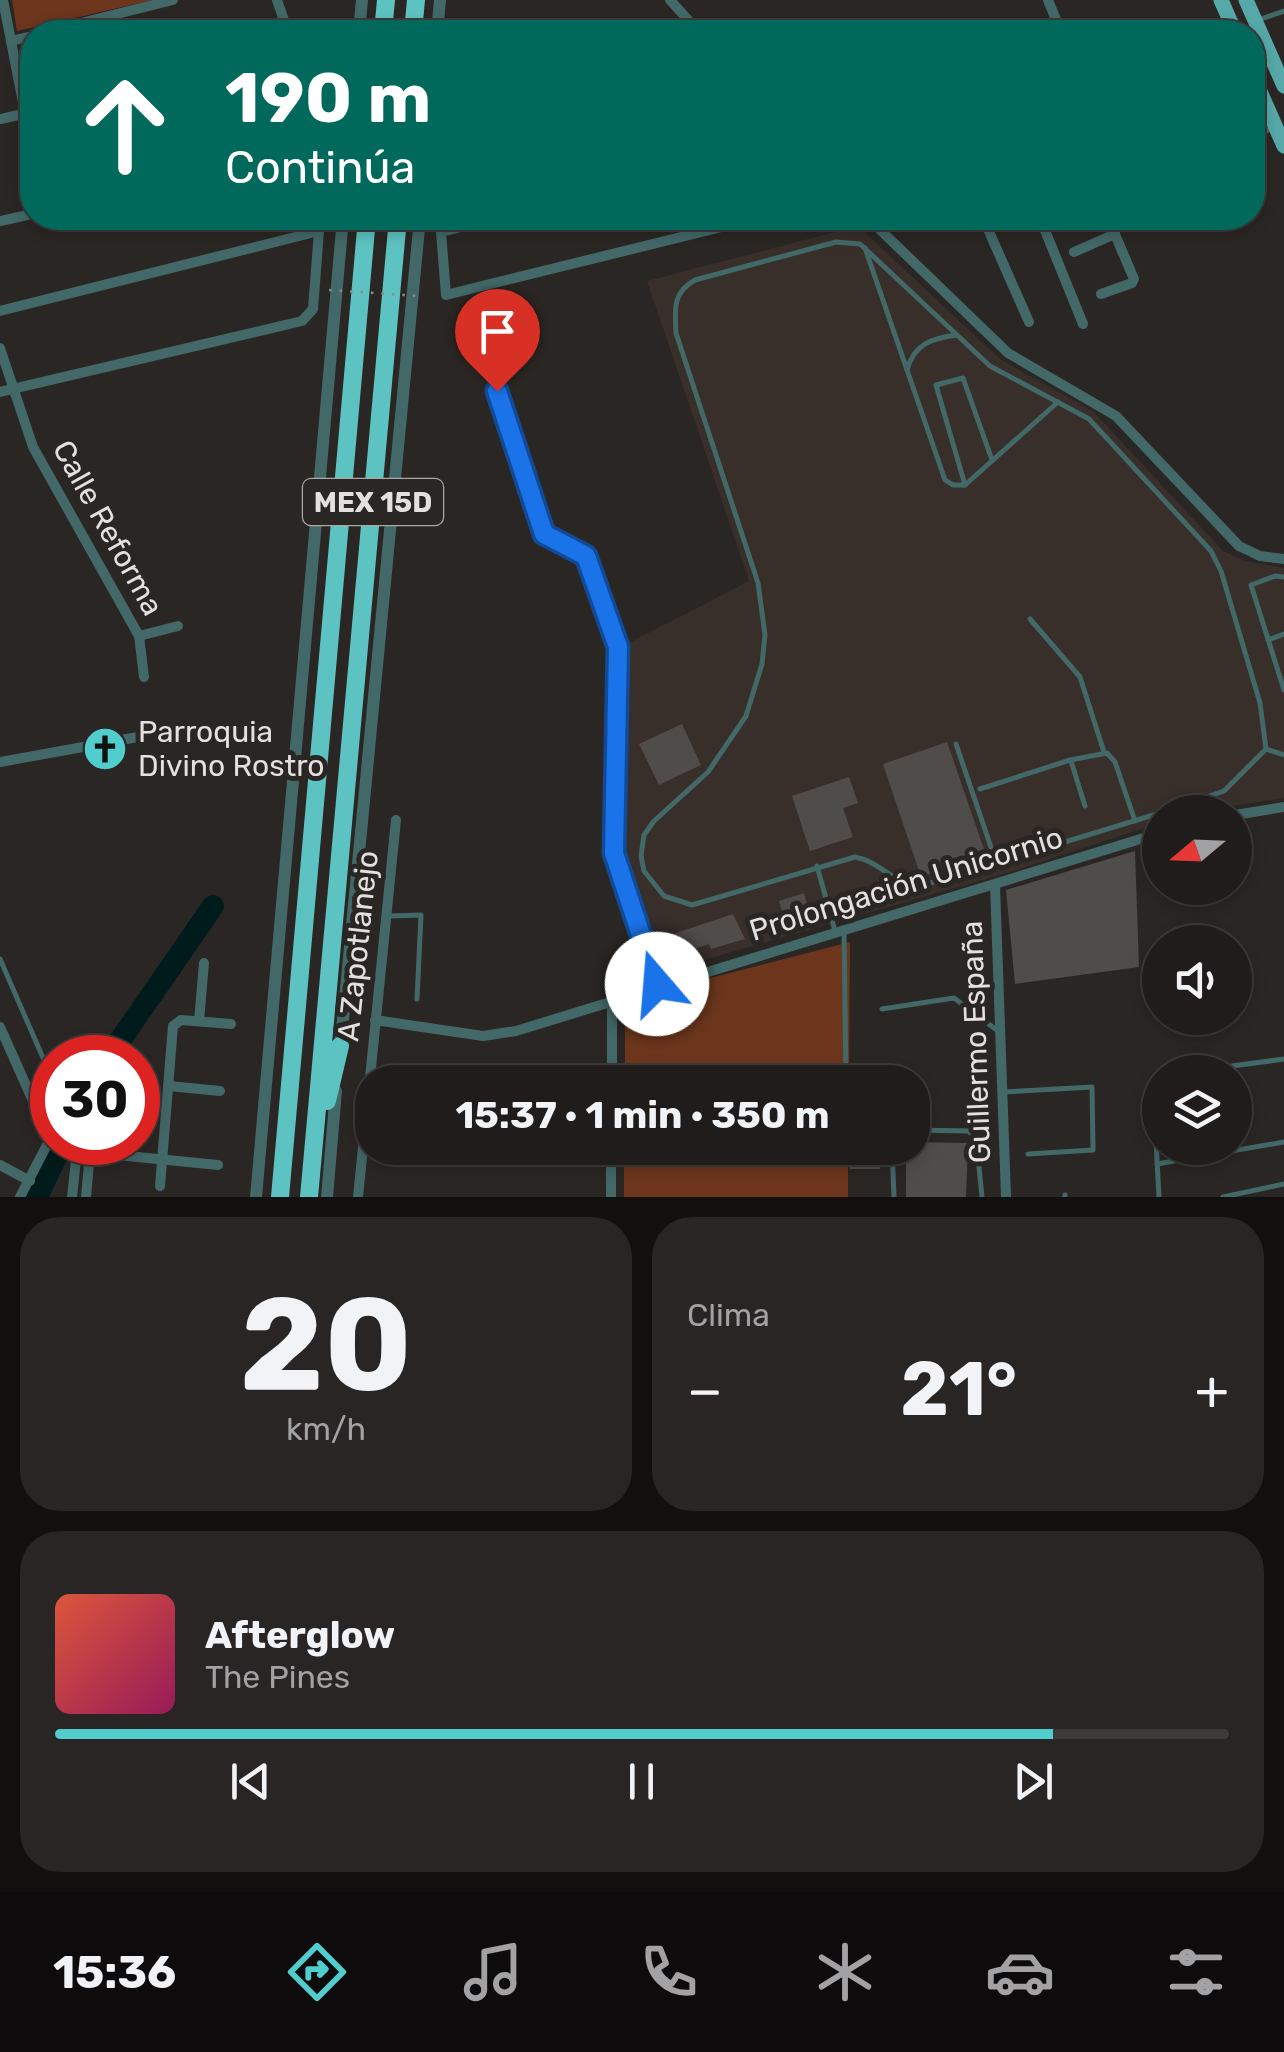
<!DOCTYPE html>
<html lang="es">
<meta charset="utf-8">
<style>
body{margin:0;font-family:Rubik,sans-serif;background:#282524;color:#f1f3f6;height:100vh;display:flex;flex-direction:column;font-size:38px;white-space:nowrap}
*{box-sizing:border-box;margin:0}
p{font-size:32px;color:#a2a1a3}
.icon{flex:none;width:55px;height:55px;fill:none;stroke:currentColor;stroke-width:2;stroke-linecap:round;stroke-linejoin:round}
.map{position:relative;height:1197px;overflow:hidden}
.panel{display:flex;flex-direction:column;gap:20px;padding:20px;background:#120f0f;flex:1}
.panel>*{flex:none}
.banner{position:absolute;left:20px;top:20px;width:1245px;height:210px;border-radius:40px;box-shadow:0 5px 15px #0003,0 0 0 2px #3d3a3a;background:#00695c;color:#fff;overflow:hidden}
.needle{width:65px;rotate:251deg}
.tools{position:absolute;left:1142px;top:795px;display:grid;gap:20px}
.tools a{display:grid;place-items:center;width:110px;height:110px;border-radius:50%;background:#201c1b;box-shadow:0 5px 15px #0003,0 0 0 2px #3d3a3a;font-size:50px}
.speed{position:absolute;left:30px;top:1035px;display:flex;gap:20px;font-size:50px;font-weight:700;text-align:center}
.speed>*{display:grid;place-content:center;width:130px;height:130px;border-radius:50%;background:#201c1b;box-shadow:0 5px 15px #0003,0 0 0 2px #3d3a3a;line-height:1}
.speed .limit{border:15px solid #d22;background:#fff;color:#111}
.pin{position:absolute;display:grid;place-items:center;width:85px;height:85px;color:#fff;margin:-102px -42px;border-radius:50% 50% 50% 0;rotate:-45deg;box-shadow:0 0 10px #0007}
.pin .icon{rotate:45deg}
.me{position:absolute;width:110px;margin:-55px;rotate:342deg;stroke-linejoin:round;filter:drop-shadow(0 0 8px #0008)}
.turn{display:flex;align-items:center;gap:35px;height:210px;padding:0 40px;font-size:45px}
.turn .icon{width:130px;height:130px;stroke-width:2.5}
.turn b{display:block;font-size:70px;line-height:85px}
.big{font-size:75px;font-weight:700;line-height:1.1}
.panel .tile{flex:1;display:flex;flex-direction:column;justify-content:center;gap:15px;min-width:0;padding:0 35px;border-radius:40px;background:#282524}
.panel .dial{align-items:center;gap:0}
.dial b{font-size:130px;line-height:1}
.song{display:flex;align-items:center;gap:30px}
.cover{width:120px;height:120px;border-radius:15px;background:linear-gradient(135deg,hsl(10 70% 55%),hsl(330 70% 35%))}
.played{height:10px;border-radius:5px;background:linear-gradient(90deg,#52cdcd 85%,#3d3a3a 85%)}
.keys{display:flex;justify-content:space-around;direction:ltr}
.heat{display:flex;justify-content:space-between;align-items:center;font-size:55px;direction:ltr}
.panel .tiles{flex:1;display:grid;gap:20px;grid-template-columns:1fr 1fr}
.tile:last-child{grid-column:span 2}
.trip{position:absolute;left:355px;top:1065px;width:575px;height:100px;border-radius:40px;background:#201c1b;box-shadow:0 5px 15px #0003,0 0 0 2px #3d3a3a;font-weight:700;line-height:100px;text-align:center}
.tabs{display:flex;height:160px;justify-content:space-around;align-items:center;background:#0d0b0b;color:#a2a1a3}
.tabs .icon{width:70px;height:70px}
.tabs .active{color:#52cdcd}
.tabs b{font-size:45px;color:#f1f3f6}
.map>svg:first-child{display:block}
.built{fill:#382e2a}
.green{fill:#6d361c}
.lines{fill:none;stroke-linecap:round;stroke-linejoin:round}
.river{stroke:#001b1b;stroke-width:22}
.building{fill:#504c4a}
.service{stroke:#436868;stroke-width:5}
.minor{stroke:#436868;stroke-width:10}
.tertiary{stroke:#436868;stroke-width:12}
.primary{stroke:#57a9a9;stroke-width:15}
.motorway{stroke:#5dc3c2;stroke-width:18}
.path-bridge{stroke:#8e8a89;stroke-width:2.5;stroke-dasharray:2.5 8;stroke-linecap:butt}
.route-casing{stroke:#114b97;stroke-width:25}
.route{stroke:#1a73e8;stroke-width:18}
.labels{text-anchor:middle;stroke-width:10;stroke-linejoin:round;paint-order:stroke}
.shield{fill:#2a2624;stroke:#aca8a7;stroke-width:2.5}
.shield-label{font-size:28px;font-weight:bold;fill:#e3e0df}
.street-label{font-size:30px;fill:#e3e0df;stroke:#2a2624}
.poi-label{font-size:30px;fill:#e3e0df;stroke:#2a2624;text-anchor:start}
</style>
<div class="map">
<svg width="1284" height="1197" viewBox="0 0 1284 1197">
<rect width="100%" height="100%" fill="#2a2624"/>
<path class="built" d="M858 226 1000 359 1094 412 1223 551 1245 561 1284 568V798L1195 812H1160V823L1007 873 666 971 626 854 629 643 749 581 647 281Z"/>
<g class="green">
<path d="M12 0H153L17 31Z"/>
<path d="M850 942 849 1082H625V1000Z"/>
<rect x="624" y="1148" width="224" height="49"/>
</g>
<g class="lines">
<g class="river">
<path d="M108 1058 213 906"/>
<path d="M37 1197 63 1142"/>
</g>
</g>
<g class="building">
<path d="M682 724 701 765 659 785 639 744Z"/>
<path d="M947 742 986 855 921 877 883 764Z"/>
<path d="M849 777 858 803 843 808 853 837 810 851 792 796Z"/>
<path d="M1135 851 1139 967 1015 984 1006 890Z"/>
<path d="M804 893 811 917 786 925 779 901Z"/>
<path d="M733 914 745 939 711 949 709 944 668 958 661 938Z"/>
<path d="M912 1142 968 1143 966 1197H906V1148H912Z"/>
<path d="M849 1148H880V1169H850Z"/>
</g>
<g class="lines">
<g class="service">
<path d="M1258 20 1284 11"/>
<path d="M1215 32 1229 26"/>
<path d="M1252 140 1273 127"/>
<path d="M865 248 945 480 953 485H965L1058 402"/>
<path d="M907 370C914 344 932 338 957 335"/>
<path d="M497 391 544 534 586 556 618 645"/>
<path d="M965 485 936 385 963 378 992 460"/>
<path d="M1284 577 1275 576 1251 585 1284 690"/>
<path d="M1030 619 1080 677 1104 752"/>
<path d="M1268 640 1284 634"/>
<path d="M956 744 996 862"/>
<path d="M1266 749 1284 755"/>
<path d="M1071 761 1085 806"/>
<path d="M980 789 1070 760 1107 753 1115 762 1135 821"/>
<path d="M1160 813 917 887C893 882 878 861 855 857L692 905 664 896 644 871 641 856 644 835 654 821 708 772 746 716 762 664 765 635 758 583 676 333C675 309 672 293 695 280L836 242 860 244 990 366 1089 419 1211 551 1221 571 1260 703 1266 749 1224 791 1162 812"/>
<path d="M817 866 835 931"/>
<path d="M389 916 421 915 417 999"/>
<path d="M844 932 846 1082"/>
<path d="M0 959 47 1067"/>
<path d="M882 1009 954 998 998 1031"/>
<path d="M1188 1072 1284 1059"/>
<path d="M1003 1092 1092 1087 1093 1150 1028 1154"/>
<path d="M912 1130 968 1131 976 1137 982 1197"/>
<path d="M892 1148 894 1197"/>
<path d="M1157 1164 1284 1142"/>
<path d="M1065 1197V1195"/>
<path d="M1159 1197 1153 1085 1160 1077"/>
<path d="M1223 1197 1284 1184"/>
</g>
<g class="minor">
<path d="M3 0 25 113"/>
<path d="M277 0 288 32"/>
<path d="M670 0 699 32"/>
<path d="M1048 0 1061 32"/>
<path d="M914 25 917 32"/>
<path d="M45 32 173 0"/>
<path d="M976 32 1003 23"/>
<path d="M11 41 32 36"/>
<path d="M0 119 32 112"/>
<path d="M498 218 441 232 446 295 758 218"/>
<path d="M861 218 872 222 1008 353 1116 416 1239 546 1260 556 1284 559"/>
<path d="M983 218 1029 322"/>
<path d="M1040 218 1083 324"/>
<path d="M0 221 32 214"/>
<path d="M1074 252 1115 234"/>
<path d="M1101 294 1132 283 1134 279 1108 218"/>
<path d="M0 311 319 231"/>
<path d="M0 348 33 447 139 636 144 677"/>
<path d="M0 392 302 321 313 309 320 218"/>
<path d="M139 636 178 626"/>
<path d="M618 647 614 853 657 984"/>
<path d="M0 762 138 737"/>
<path d="M1235 815 1284 807"/>
<path d="M995 885 1006 1197"/>
<path d="M375 1020 483 1036 516 1031 1160 833"/>
<path d="M199 1021 204 963"/>
<path d="M0 1027 50 1139 20 1197"/>
<path d="M612 1082V998"/>
<path d="M169 1086 220 1091"/>
<path d="M0 1165 30 1181"/>
<path d="M160 1186 173 1026 181 1020 231 1024"/>
<path d="M72 1197 77 1151 218 1165"/>
<path d="M86 1197 91 1142"/>
<path d="M358 1197 396 820"/>
<path d="M611 1197V1148"/>
</g>
<g class="tertiary">
<path d="M359 32 362 0"/>
<path d="M437 32 440 0"/>
<path d="M340 1051 420 218"/>
<path d="M256 1197 343 218"/>
<path d="M327 1197 336 1091"/>
</g>
<g class="primary">
<path d="M1221 0 1235 32"/>
<path d="M1246 0 1284 86"/>
<path d="M1252 73 1284 146"/>
</g>
<g class="motorway">
<path d="M383 32 386 0"/>
<path d="M413 32 416 0"/>
<path d="M327 1101 340 1046"/>
<path d="M280 1197 367 218"/>
<path d="M309 1197 398 218"/>
</g>
<path class="path-bridge" d="M329 290 419 296"/>
</g>
<g class="lines">
<g class="route-casing">
<path id="route" d="M497 391 544 534 586 556 618 647 614 853 657 984"/>
</g>
<use href="#route" class="route"/>
</g>
<defs>
<g id="church-disc" transform="scale(2.25)"><circle r="9.5" fill="#52cdcd" stroke="#2a2624"/><path d="M-1.2-6h2.4v3.5h3.3v2.4h-3.3V6h-2.4V-.1h-3.3v-2.4h3.3Z" fill="#111"/></g>
</defs>
<g fill-rule="evenodd">
<use href="#church-disc" x="105" y="749"/>
</g>
<g class="labels">
<rect class="shield" x="303" y="479" width="140" height="46" rx="8"/>
<g class="shield-label">
<text x="373" y="512">MEX 15D</text>
</g>
<g class="street-label">
<text transform="translate(108 528) rotate(61)" y="10">Calle Reforma</text>
<text transform="translate(906 884) rotate(-17)" y="10">Prolongación Unicornio</text>
<text transform="translate(358 946) rotate(-84)" y="10">A Zapotlanejo</text>
<text transform="translate(976 1042) rotate(-92)" y="10">Guillermo España</text>
</g>
<g class="poi-label">
<text x="138" y="742">Parroquia<tspan x="138" dy="34">Divino Rostro</tspan></text>
</g>
</g>
</svg>
<div class="tools">
<a><svg class="needle" viewBox="-14 -14 28 28"><path d="M0-13l5 13h-10z" fill="#e53935"/><path d="M0 13l5-13h-10z" fill="#a2a1a3"/></svg></a>
<a><svg class="icon" aria-label="sound" viewBox="0 0 24 24"><path d="M4 9h4l5-4v14l-5-4H4zM17 9q2 3 0 6"/></svg></a>
<a><svg class="icon" aria-label="layers" viewBox="0 0 24 24"><path d="M12 4l9 5-9 5-9-5zM3 14l9 5 9-5"/></svg></a>
</div>
<div class="speed"><div class="limit">30</div></div>
<div class="pin" style="left:497px;top:391px;background:#d93025"><svg class="icon" aria-label="arrive" viewBox="0 0 24 24"><path d="M6 21V4h12l-3 4 3 4H6"/></svg></div>
<svg class="me" style="left:657px;top:984px" viewBox="-20 -20 40 40"><circle r="19" fill="#fff"/><path d="M0-13L10 11 0 6-10 11z" fill="#1a73e8"/></svg>
<div class="trip">15:37 · 1 min · 350 m</div>
<div class="banner">
<div class="turn"><svg class="icon" aria-label="ahead" viewBox="0 0 24 24"><path d="M12 20V5M6 11l6-6 6 6"/></svg><div><b>190 m</b>Continúa</div></div>
</div>
</div>
<section class="panel">
<div class="tiles">
<div class="tile dial"><b>20</b><p>km/h</p></div>
<div class="tile"><p>Clima</p>
<div class="heat"><a>−</a><b class="big">21°</b><a>+</a></div>
</div>
<div class="tile">
<div class="song"><i class="cover"></i><div><b>Afterglow</b><p>The Pines</p></div></div>
<div class="played"></div>
<div class="keys"><svg class="icon" aria-label="previous" viewBox="0 0 24 24"><path d="M18 5L8 12l10 7zM5 5v14"/></svg><svg class="icon" aria-label="pause" viewBox="0 0 24 24"><path d="M8 5v14M16 5v14"/></svg><svg class="icon" aria-label="next" viewBox="0 0 24 24"><path d="M6 5l10 7-10 7zM19 5v14"/></svg></div>
</div>
</div>
</section>
<nav class="tabs">
<b>15:36</b>
<svg class="icon active" aria-label="directions" viewBox="0 0 24 24"><path d="M12 3l9 9-9 9-9-9zM9 14v-3h6M13 9l2 2-2 2"/></svg>
<svg class="icon" aria-label="music" viewBox="0 0 24 24"><path d="M9 18V5l10-2v13"/><circle cx="6" cy="18" r="3"/><circle cx="16" cy="16" r="3"/></svg>
<svg class="icon" aria-label="phone" viewBox="0 0 24 24"><path d="M5 4h4l2 5-3 2q2 4 5 5l2-3 5 2v4C11 20 4 13 5 4z"/></svg>
<svg class="icon" aria-label="climate" viewBox="0 0 24 24"><path d="M12 3v18M4 7l16 10M4 17L20 7"/></svg>
<svg class="icon" aria-label="car" viewBox="0 0 24 24"><path d="M5 17H2v-5l4-1 3-4h7l3 4 3 1v5h-3M9 17h6M6 11h13"/><circle cx="7" cy="17" r="2"/><circle cx="17" cy="17" r="2"/></svg>
<svg class="icon" aria-label="filters" viewBox="0 0 24 24"><path d="M4 7h16M4 17h16"/><circle cx="9" cy="7" r="2"/><circle cx="15" cy="17" r="2"/></svg>
</nav>
